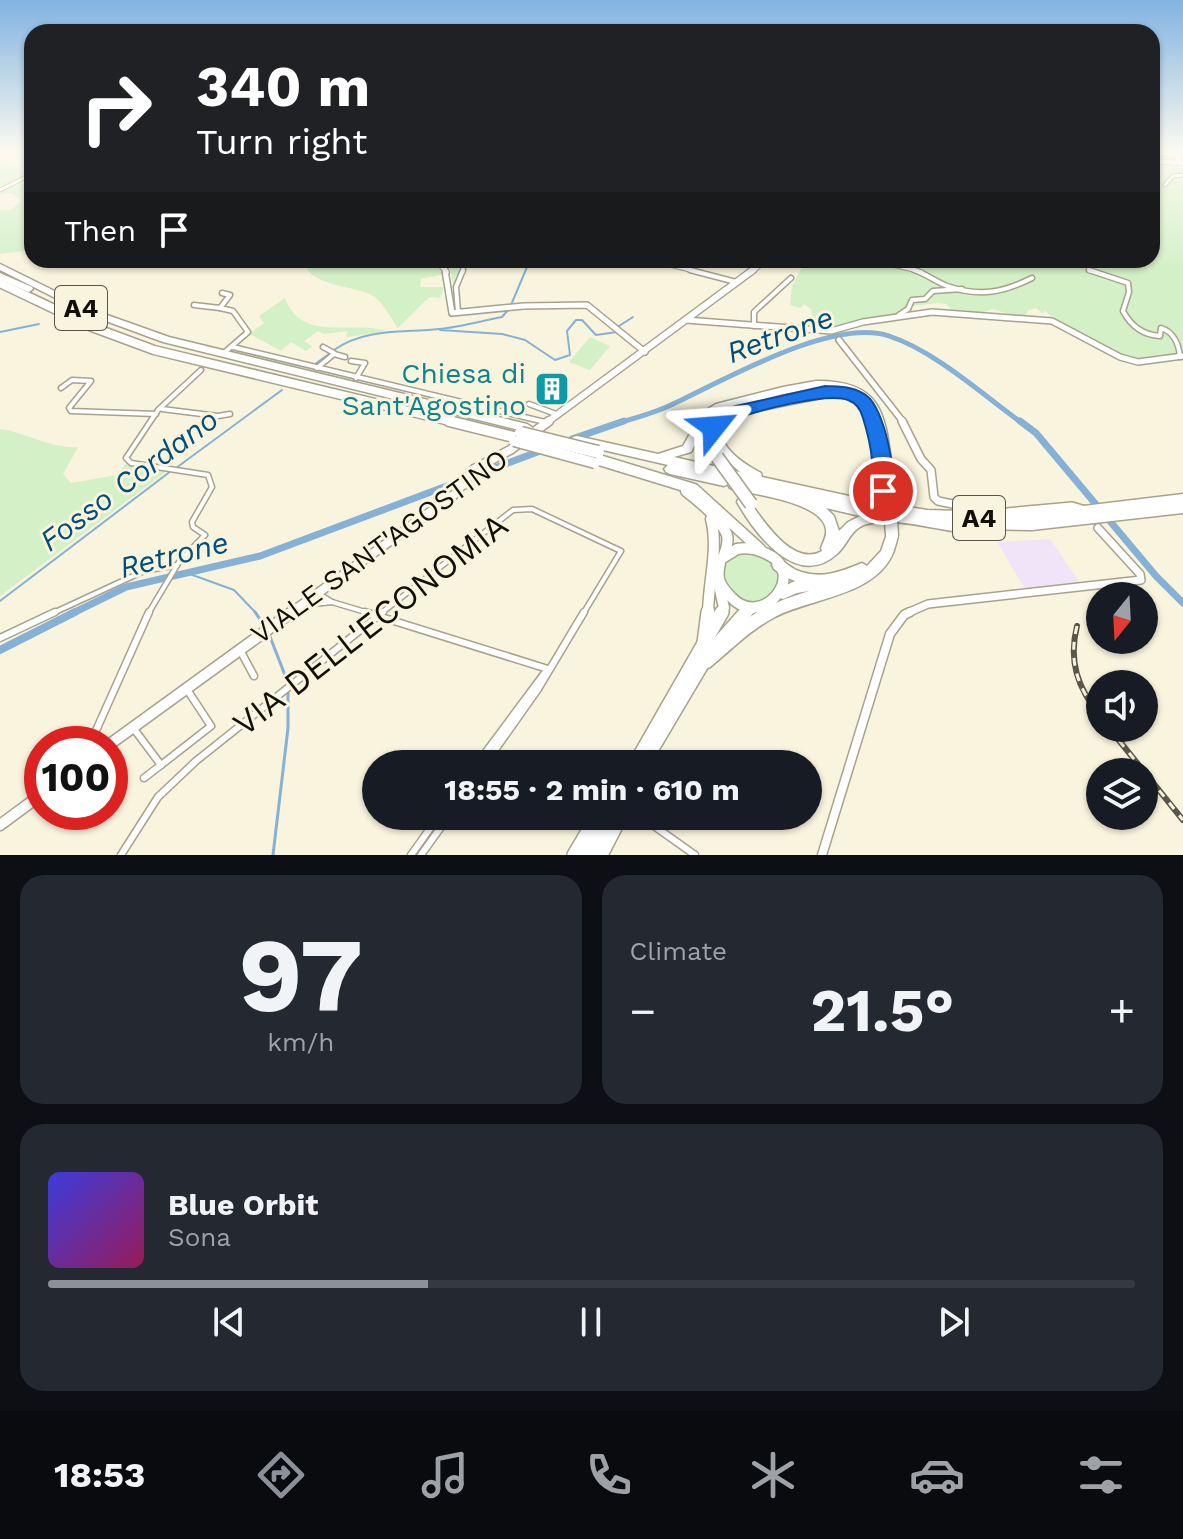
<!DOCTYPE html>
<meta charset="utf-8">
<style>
body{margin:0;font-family:"Work Sans",sans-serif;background:#242831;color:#f1f3f6;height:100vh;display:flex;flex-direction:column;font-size:30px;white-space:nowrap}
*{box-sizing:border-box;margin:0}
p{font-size:26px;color:#9ea1a6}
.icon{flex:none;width:44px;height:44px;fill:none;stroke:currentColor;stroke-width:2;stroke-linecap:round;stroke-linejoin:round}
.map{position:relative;height:855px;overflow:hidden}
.side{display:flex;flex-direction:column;gap:20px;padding:20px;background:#0d0f14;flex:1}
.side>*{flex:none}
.top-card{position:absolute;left:24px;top:24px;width:1136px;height:244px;border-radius:24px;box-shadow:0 2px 6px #0004;background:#202124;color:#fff;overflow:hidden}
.needle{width:52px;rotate:198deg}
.tools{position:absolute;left:1086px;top:582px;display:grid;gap:16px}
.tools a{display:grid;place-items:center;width:72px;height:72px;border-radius:50%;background:#171b24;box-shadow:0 2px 6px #0004;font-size:40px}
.speed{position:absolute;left:24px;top:726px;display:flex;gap:16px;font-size:40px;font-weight:700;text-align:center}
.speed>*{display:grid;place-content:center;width:104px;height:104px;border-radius:50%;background:#171b24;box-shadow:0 2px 6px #0004;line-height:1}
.speed .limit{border:12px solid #d22;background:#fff;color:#111}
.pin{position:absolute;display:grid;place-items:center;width:68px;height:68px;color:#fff;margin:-34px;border:4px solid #fff;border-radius:50%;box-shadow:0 2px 8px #0007}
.me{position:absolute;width:88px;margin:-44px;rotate:62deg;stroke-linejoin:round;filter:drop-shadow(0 0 6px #0008)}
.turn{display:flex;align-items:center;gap:28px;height:168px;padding:0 40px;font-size:36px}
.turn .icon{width:104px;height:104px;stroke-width:2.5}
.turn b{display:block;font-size:56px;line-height:68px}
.then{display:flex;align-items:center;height:76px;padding:0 40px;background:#0003;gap:16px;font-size:30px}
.big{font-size:60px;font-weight:700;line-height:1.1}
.side .tile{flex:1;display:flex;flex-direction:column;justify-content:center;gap:12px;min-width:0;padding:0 28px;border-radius:24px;background:#242831}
.side .dial{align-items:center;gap:0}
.dial b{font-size:104px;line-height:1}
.song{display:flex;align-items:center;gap:24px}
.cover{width:96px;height:96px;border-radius:12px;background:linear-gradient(135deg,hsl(240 70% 55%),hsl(330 70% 35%))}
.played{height:8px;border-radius:4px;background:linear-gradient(90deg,#8c9099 35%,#363941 35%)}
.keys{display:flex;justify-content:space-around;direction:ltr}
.heat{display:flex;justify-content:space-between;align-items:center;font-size:44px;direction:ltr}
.side .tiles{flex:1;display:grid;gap:20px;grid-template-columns:1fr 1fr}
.tile:last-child{grid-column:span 2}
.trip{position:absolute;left:362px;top:750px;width:460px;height:80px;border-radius:40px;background:#171b24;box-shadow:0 2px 6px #0004;font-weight:700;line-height:80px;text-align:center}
.tabs{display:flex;height:128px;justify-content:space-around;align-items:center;background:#090b0e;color:#9ea1a6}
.tabs .icon{width:56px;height:56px}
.tabs .on{color:#8c9099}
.tabs b{font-size:36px;color:#f1f3f6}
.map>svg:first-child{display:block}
.commercial{fill:#f1e4f8}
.green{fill:#d3f0c7}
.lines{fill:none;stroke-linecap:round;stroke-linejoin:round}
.stream-far1{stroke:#86b1d6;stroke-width:2}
.stream{stroke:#86b1d6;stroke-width:3}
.river-far2{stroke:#86b1d6;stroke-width:5}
.river-far1{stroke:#86b1d6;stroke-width:7}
.river{stroke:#86b1d6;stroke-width:8}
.minor-far2-casing{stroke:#a7a28d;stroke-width:5}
.minor-far1-casing{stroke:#a7a28d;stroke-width:7}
.minor-casing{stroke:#a7a28d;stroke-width:9}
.tertiary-far3-casing{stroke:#a7a28d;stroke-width:6}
.tertiary-far2-casing{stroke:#a7a28d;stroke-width:8}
.tertiary-far1-casing{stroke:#a7a28d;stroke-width:10}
.tertiary-casing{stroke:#a7a28d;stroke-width:11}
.secondary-far3-casing{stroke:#a7a28d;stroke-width:7}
.secondary-far2-casing{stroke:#a7a28d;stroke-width:9}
.secondary-far1-casing{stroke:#a7a28d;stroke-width:11}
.secondary-casing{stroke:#a7a28d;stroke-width:13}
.trunk-far2-casing{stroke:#a7a28d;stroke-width:11}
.trunk-far1-casing{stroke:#a7a28d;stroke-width:13}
.trunk-casing{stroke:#a7a28d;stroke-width:16}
.motorway-casing{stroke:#a7a28d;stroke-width:3}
.minor-far2{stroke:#fff;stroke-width:3}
.minor-far1{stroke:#fff;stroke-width:4}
.minor{stroke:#fff;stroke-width:6}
.tertiary-far3{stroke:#fff;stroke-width:4}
.tertiary-far2{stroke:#fff;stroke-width:5}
.tertiary-far1{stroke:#fff;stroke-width:7}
.tertiary{stroke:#fff;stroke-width:8}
.secondary-far3{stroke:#fff;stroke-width:5}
.secondary-far2{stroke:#fff;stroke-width:6}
.secondary-far1{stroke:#fff;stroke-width:8}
.secondary{stroke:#fff;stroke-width:10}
.trunk-far2{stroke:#fff;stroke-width:8}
.trunk-far1{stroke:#fff;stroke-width:10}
.trunk{stroke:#fff;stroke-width:13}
.motorway{fill:#fff;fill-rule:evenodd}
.rail-casing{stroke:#59564a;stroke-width:6}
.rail{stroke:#f9f4de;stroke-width:3;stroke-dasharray:8;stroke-linecap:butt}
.trunk-bridge-casing{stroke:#a7a28d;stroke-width:13;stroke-linecap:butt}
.motorway-bridge-casing{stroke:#a7a28d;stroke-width:15;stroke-linecap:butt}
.trunk-bridge{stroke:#fff;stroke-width:10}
.motorway-bridge{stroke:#fff;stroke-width:12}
.route{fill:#1a73e8;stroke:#114b97;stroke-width:2}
.labels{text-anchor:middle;stroke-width:6;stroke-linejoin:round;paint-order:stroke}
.shield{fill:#f9f4de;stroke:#575448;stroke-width:2}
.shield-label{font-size:26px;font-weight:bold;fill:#110f08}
.culture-label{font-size:28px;fill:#0d838f;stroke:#f9f4de;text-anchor:end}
.street-label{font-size:28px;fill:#110f08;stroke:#f9f4de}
.water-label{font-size:30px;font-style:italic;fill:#014d7c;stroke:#f9f4de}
.near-street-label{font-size:34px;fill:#110f08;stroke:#f9f4de}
</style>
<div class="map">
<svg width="1183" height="855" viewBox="0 0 1183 855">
<rect width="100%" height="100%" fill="#f9f4de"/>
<path class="commercial" d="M1050 539 1080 583 1025 589 997 542Z"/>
<g class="green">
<path d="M1152 152H1183V355C1169 357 1152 362 1138 361 1124 360 1053 320 1044 310L1043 314 1036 308 1028 310 1025 317 1020 318 993 309 970 316 956 314 946 304 938 303 913 306 908 313 815 330 811 309 804 304 801 308 790 305 792 286 806 260H1152Z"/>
<path d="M0 158 21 167V171L32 167V173L8 187 32 182V250L0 254V210H10L22 201 12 193 0 195Z"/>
<path d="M304 260H311L319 267 313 260H462C460 273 453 286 456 298L449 265H442L444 274 421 279 420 287H444L440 298 430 297 425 301 398 328C391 319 384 304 375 297 356 284 307 288 304 260Z"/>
<path d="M285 298C301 343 351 320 386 331L348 337 346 336 348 331 324 334 318 331 304 341 312 346 306 351 291 342 281 351 250 334 264 323 259 316Z"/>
<path d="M590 337 610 346 590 370 569 362Z"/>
<path d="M0 429C27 433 52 449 78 447L63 474 71 483 117 475 127 462 145 465 143 468 167 471 0 596Z"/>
<path d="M737 551 764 554 782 575 776 597 750 603C730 593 720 585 724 561Z"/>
</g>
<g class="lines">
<g class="stream-far1">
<path d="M511 305 530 260"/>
<path d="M619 326 633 317"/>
<path d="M440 330 502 334 525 340 555 360 570 355 567 331 576 320H582L596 335 617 332"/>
<path d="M0 332 39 324"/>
<path d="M334 350C365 328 402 333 439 329 460 327 481 321 502 317L508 310"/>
<path d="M315 364 329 354"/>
<path d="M176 468 282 390"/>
<path d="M187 573 234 590 257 614"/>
<path d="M0 601 171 471"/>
</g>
<g class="stream">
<path d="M255 612 266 628"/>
<path d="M269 634 288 683"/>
<path d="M273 855 288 728V689"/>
</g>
<path class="river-far2" d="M618 423C636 418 654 413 671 405 723 381 832 317 889 336 935 351 983 395 1022 423"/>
<g class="river-far1">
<path d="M1020 421 1036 433 1156 576 1183 603"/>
<path d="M572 439 624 421"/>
<path d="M71 614 126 587 260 556 543 450"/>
</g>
<path class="river" d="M0 650 75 612"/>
<g class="minor-far2-casing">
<g id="minor-far2">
<path d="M1165 185 1173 176 1183 175"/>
<path d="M0 190 32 174"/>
<path d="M463 260V272"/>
<path d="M649 260 698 272"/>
<path d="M872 260 922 272"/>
<path d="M1088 260 1089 271 1096 272"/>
</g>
</g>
<g class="minor-far1-casing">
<g id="minor-far1">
<path d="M690 270 736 282"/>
<path d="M914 270C927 274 937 283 950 287 981 297 1004 292 1032 278"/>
<path d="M1089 270 1128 283 1129 292 1123 311C1131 326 1142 335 1160 336L1161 328C1174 332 1179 345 1180 357"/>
<path d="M222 293 230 295 220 308 233 311 248 332 225 352"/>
<path d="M194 305 220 308"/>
<path d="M458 312 456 287 463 270"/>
<path d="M899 315 908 309 912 300 925 299 933 291 962 289"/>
<path d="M754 326V312L791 278"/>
<path d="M233 347 545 422"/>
<path d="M323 347 334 353"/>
<path d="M351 361 365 363 356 378"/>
<path d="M317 368 334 354 345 357"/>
<path d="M61 388 72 380 91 381 69 408 71 411 156 414"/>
<path d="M529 404 556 414"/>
<path d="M162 409 218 416 230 414"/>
<path d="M463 487 473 484"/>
<path d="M319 594 332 602 372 614"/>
<path d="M305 605 332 602"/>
<path d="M51 614 144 571 177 565"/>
<path d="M148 614 179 562 205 535 193 527 192 522 212 487 208 475 131 463 126 458 158 410 201 370"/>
<path d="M380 614 513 510 532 509 621 551 583 614"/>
</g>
</g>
<g class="minor-casing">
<g id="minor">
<path d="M365 612 548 669"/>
<path d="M0 638 55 612"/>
<path d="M240 650 254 676"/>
<path d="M134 729 161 765 211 726 188 691"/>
<path d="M90 744 149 612"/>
<path d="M477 764 544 674"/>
<path d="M485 764 538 689 584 612"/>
<path d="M144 778 161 765"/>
<path d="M640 816 695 855"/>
<path d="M121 855 158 797 196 761 383 612"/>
<path d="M411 855 439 816"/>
<path d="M421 855 449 816"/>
</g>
</g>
<g class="tertiary-far3-casing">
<g id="tertiary-far3">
<path d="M1158 152 1172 155"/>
<path d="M1171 152 1182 163"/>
<path d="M1152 161 1182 163"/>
<path d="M435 260 447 272"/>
</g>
</g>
<g class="tertiary-far2-casing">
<g id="tertiary-far2">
<path d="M445 270 452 313 524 306 587 305 645 352"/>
<path d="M686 320 831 331 863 322 932 312 1052 321 1120 357 1138 362 1183 356"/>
<path d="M839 340 904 423"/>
</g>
</g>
<g class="tertiary-far1-casing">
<g id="tertiary-far1">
<path d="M902 421 921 459 931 470 934 497 938 501 995 513 1072 506 1082 509"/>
<path d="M905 614 928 604 1141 580 1140 574 1098 528"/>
</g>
</g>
<g class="tertiary-casing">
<path id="tertiary" d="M822 855 890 634 904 615 910 612"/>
</g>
<g class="secondary-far3-casing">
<path id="secondary-far3" d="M751 272 765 260"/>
</g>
<g class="secondary-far2-casing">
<path id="secondary-far2" d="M546 423 753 270"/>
</g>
<g class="secondary-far1-casing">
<path id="secondary-far1" d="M289 614 455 494 474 469 510 450 549 421"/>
</g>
<g class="secondary-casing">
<g id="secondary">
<path d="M110 744 292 612"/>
<path d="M0 825 42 794"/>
</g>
</g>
<g class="trunk-far2-casing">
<path id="trunk-far2" d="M0 283 92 327 154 350 458 423"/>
</g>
<g class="trunk-far1-casing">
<g id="trunk-far1">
<path d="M449 421 518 438"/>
<path d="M596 459 694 489 760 549"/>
<path d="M686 491C699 501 721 519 727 535 729 542 726 549 724 555"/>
<path d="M737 549C749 547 756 549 767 554 809 573 762 631 731 597 718 584 716 577 721 559Z"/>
<path d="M719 585 724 608 721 614"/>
<path d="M708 614C708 583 719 549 711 519"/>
<path d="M744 614 752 608"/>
</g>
</g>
<g class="trunk-casing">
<g id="trunk">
<path d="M704 643 708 612"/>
<path d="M635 764 722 612"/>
<path d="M643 764 707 656 746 612"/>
<path d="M574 855 597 816"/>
<path d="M585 855 606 816"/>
<path d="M593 855 615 816"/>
<path d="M601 855 621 816"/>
</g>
</g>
<g class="motorway-casing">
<g id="motorway">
<path d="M0 264 93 310 169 337 527 424 533 428 527 432 163 342 87 314 0 270Z"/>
<path d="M0 273 32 287 33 289 29 292 26 291 0 279Z"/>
<path d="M816 381C890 380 885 424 894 482L892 485 888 487 884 485 882 482C878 450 880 397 840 389V394L836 395 723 418 716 427C720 432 721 438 725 444 733 457 748 466 761 473L762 477 872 501 927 510 1025 513 1183 494V513L1032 530 965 529 960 532C931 529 896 517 867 524 851 528 848 544 837 554 797 590 755 534 737 502L739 498 743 497 747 498C762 519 793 568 822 551L821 548C823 542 827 536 826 530 824 503 755 494 734 490L730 488 728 485 730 482 734 480 755 485 729 479 730 481 728 484 724 486 670 474 666 472 664 469 668 465 577 444 573 443 571 440 573 437 577 436 658 454 683 446 699 418 706 410 716 404 783 387ZM816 388H831L722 411 783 394ZM706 424C701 438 706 448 713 460H721L723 457 740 472 674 457 691 452ZM826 508 860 516 848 522 839 531 834 516Z"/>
<path d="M892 530 896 531 898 535C897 541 895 547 893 553 875 596 811 598 775 617 750 630 731 650 710 667L705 669 700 667 698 662 700 657 733 629 760 610 785 599 809 591 797 593 783 599 778 597 776 593 778 589 795 581 783 576 774 569 772 565 774 561 779 559C785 562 790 567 796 570 819 580 841 572 862 563L867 566 881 551 888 531Z"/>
</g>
</g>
<use href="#minor-far2" class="minor-far2"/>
<use href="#minor-far1" class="minor-far1"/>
<use href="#minor" class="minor"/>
<use href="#tertiary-far3" class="tertiary-far3"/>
<use href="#tertiary-far2" class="tertiary-far2"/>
<use href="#tertiary-far1" class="tertiary-far1"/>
<use href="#tertiary" class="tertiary"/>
<use href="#secondary-far3" class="secondary-far3"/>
<use href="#secondary-far2" class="secondary-far2"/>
<use href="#secondary-far1" class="secondary-far1"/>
<use href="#secondary" class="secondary"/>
<use href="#trunk-far2" class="trunk-far2"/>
<use href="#trunk-far1" class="trunk-far1"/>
<use href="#trunk" class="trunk"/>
<use href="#motorway" class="motorway"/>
<g class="rail-casing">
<g id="rail">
<path d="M1077 626C1068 662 1078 688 1100 716"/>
<path d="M1109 728 1183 820"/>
</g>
</g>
<use href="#rail" class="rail"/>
<g class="trunk-bridge-casing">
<path id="trunk-bridge" d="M514 441 595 463"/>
</g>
<g class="motorway-bridge-casing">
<g id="motorway-bridge">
<path d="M521 433 598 452"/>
<path d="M717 457 751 504"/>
<path d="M888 482 892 535"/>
</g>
</g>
<use href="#trunk-bridge" class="trunk-bridge"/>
<use href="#motorway-bridge" class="motorway-bridge"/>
</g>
<linearGradient id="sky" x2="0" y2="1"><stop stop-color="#81b3e1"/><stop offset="0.56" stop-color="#fcfaf0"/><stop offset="1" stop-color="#fcfaf0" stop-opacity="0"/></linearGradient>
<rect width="1183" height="272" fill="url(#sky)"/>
<path class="route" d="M825 386C841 387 854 386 867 396 884 408 899 478 890 497H876C870 486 873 473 872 460 871 447 867 431 863 418 861 410 856 403 848 400 827 392 755 411 733 420 725 424 723 431 714 434L705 427 715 413 736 406Z"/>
<defs>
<g id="building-square" transform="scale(1.8)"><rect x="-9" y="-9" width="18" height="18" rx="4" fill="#0f9aa8" stroke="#f9f4de"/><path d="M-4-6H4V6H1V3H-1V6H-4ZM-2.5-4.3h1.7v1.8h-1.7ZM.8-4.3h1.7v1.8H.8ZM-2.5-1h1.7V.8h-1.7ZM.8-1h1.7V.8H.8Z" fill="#fff"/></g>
</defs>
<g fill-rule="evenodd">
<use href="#building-square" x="552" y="389"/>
</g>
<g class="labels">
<g class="shield">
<rect x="55" y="286" width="52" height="44" rx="6"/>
<rect x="953" y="496" width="52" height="44" rx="6"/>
</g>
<g class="shield-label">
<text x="81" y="317">A4</text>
<text x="979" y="527">A4</text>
</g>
<g class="culture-label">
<text x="526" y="383">Chiesa di<tspan x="526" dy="32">Sant'Agostino</tspan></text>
</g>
<g class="street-label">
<text transform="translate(379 546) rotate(-36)" y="10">VIALE SANT'AGOSTINO</text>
</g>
<g class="water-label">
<text transform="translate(780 335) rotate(-20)" y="10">Retrone</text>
<text transform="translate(129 480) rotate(-37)" y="10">Fosso Cordano</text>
<text transform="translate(174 555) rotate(-14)" y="10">Retrone</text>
</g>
<g class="near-street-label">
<text transform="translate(370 624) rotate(-38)" y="12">VIA DELL'ECONOMIA</text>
</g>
</g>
</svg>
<div class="tools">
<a><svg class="needle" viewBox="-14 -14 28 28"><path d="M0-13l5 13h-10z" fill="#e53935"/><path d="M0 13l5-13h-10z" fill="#9ea1a6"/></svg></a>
<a><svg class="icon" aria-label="sound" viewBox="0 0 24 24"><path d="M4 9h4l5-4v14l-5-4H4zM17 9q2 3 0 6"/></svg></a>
<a><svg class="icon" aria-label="layers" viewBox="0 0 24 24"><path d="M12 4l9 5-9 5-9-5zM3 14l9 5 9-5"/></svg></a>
</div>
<div class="speed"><div class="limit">100</div></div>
<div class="pin" style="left:883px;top:491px;background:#d93025"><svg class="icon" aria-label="arrive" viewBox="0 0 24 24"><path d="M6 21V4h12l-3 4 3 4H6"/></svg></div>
<svg class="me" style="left:714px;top:427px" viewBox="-20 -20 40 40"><path d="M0-17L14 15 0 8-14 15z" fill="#1a73e8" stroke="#fff" stroke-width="4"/></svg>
<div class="trip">18:55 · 2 min · 610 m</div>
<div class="top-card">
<div class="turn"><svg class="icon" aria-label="right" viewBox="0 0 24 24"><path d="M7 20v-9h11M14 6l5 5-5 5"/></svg><div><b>340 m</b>Turn right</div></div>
<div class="then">Then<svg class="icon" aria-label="arrive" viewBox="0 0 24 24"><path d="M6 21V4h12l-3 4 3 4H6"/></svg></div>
</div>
</div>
<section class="side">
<div class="tiles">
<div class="tile dial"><b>97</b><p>km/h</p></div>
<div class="tile"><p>Climate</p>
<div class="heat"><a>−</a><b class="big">21.5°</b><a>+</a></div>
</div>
<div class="tile">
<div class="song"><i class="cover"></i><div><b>Blue Orbit</b><p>Sona</p></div></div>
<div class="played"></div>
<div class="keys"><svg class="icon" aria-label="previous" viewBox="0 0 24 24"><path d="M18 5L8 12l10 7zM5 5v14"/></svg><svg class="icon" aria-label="pause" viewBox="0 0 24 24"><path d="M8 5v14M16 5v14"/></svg><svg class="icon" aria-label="next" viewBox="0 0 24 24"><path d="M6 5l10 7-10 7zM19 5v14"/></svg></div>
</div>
</div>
</section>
<nav class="tabs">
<b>18:53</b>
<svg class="icon on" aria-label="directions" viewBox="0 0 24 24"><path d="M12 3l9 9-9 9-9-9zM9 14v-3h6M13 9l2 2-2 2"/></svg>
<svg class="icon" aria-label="music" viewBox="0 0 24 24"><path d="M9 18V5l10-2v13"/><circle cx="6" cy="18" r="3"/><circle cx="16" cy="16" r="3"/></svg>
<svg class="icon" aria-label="phone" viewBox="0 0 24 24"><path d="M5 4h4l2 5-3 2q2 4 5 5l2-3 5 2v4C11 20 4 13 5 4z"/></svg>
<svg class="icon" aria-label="climate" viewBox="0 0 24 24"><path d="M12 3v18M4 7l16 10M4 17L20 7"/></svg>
<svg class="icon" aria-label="car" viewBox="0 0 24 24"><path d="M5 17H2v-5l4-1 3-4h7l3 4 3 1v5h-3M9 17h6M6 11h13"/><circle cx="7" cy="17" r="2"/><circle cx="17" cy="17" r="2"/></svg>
<svg class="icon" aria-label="filters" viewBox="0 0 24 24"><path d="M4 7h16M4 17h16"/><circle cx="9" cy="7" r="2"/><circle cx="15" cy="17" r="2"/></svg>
</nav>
